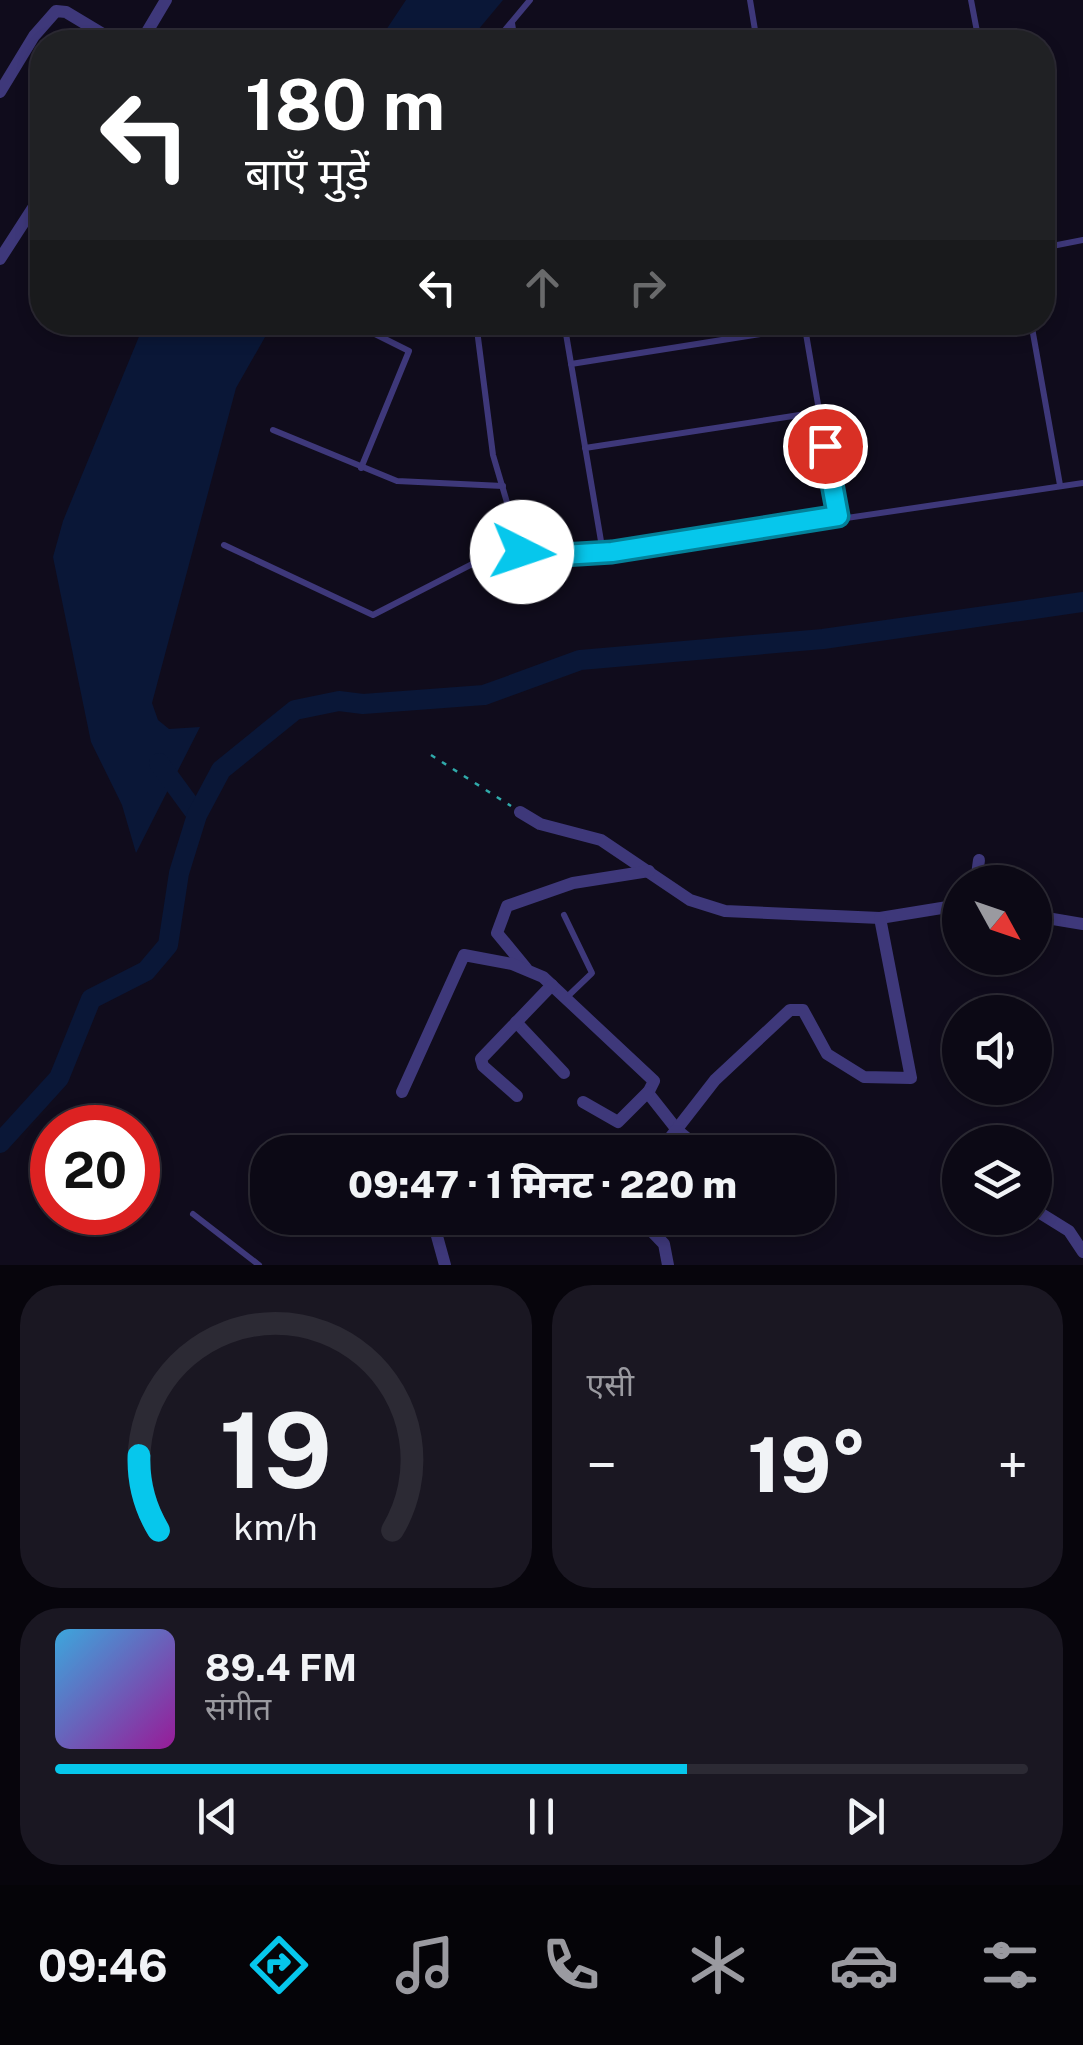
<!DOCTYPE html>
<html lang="hi">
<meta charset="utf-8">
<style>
body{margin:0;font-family:"Public Sans","Noto Sans Devanagari",sans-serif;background:#1a1722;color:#f1f3f6;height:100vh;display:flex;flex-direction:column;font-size:38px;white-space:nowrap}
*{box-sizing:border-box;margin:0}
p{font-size:32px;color:#9a9aa0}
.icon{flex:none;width:55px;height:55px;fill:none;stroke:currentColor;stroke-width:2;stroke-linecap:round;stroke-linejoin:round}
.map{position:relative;height:1265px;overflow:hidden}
.panel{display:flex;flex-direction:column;gap:20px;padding:20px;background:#07050c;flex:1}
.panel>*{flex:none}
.guide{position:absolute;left:30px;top:30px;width:1025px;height:305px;border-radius:40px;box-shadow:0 5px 15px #0003,0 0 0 2px #2c2a34;background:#202124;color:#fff;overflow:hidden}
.needle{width:65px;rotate:130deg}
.fabs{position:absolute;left:942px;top:865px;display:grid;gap:20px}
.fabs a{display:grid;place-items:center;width:110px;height:110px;border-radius:50%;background:#0c0915;box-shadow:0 5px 15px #0003,0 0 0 2px #2c2a34;font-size:50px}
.speed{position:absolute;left:30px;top:1105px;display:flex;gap:20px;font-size:50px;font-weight:700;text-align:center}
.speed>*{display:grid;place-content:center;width:130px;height:130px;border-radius:50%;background:#0c0915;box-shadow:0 5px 15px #0003,0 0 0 2px #2c2a34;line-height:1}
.speed .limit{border:15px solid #d22;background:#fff;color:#111}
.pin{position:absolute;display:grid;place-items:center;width:85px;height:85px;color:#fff;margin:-42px;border:5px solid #fff;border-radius:50%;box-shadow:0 2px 10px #0007}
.me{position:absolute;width:110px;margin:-55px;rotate:94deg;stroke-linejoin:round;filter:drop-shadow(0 0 8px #0008)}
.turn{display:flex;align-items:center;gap:35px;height:210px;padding:0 50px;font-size:45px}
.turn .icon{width:130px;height:130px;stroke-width:2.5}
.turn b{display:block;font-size:70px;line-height:85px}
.lanes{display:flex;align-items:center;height:95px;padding:0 50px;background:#0003;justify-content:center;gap:50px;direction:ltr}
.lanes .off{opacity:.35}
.big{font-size:75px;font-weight:800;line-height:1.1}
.panel .tile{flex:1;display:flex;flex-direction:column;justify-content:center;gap:15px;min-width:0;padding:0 35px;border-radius:40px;background:#1a1722}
.panel .dial{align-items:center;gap:0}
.dial svg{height:260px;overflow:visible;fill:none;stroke:#2c2a34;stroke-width:7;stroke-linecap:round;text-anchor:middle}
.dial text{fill:#f1f3f6;stroke:none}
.song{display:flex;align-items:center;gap:30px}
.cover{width:120px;height:120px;border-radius:15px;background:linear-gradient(135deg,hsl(200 70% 55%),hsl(300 70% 35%))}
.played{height:10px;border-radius:5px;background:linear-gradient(90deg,#06c7ec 65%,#2c2a34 65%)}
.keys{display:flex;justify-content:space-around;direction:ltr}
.heat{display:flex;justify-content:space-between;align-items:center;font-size:55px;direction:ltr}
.panel .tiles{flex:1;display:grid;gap:20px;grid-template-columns:1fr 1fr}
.tile:last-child{grid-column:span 2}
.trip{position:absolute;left:250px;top:1135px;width:585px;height:100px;border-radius:40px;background:#0c0915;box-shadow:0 5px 15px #0003,0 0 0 2px #2c2a34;font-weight:800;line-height:100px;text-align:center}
.dock{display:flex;height:160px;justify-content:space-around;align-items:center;background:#050408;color:#9a9aa0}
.dock .icon{width:70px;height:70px}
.dock .current{color:#06c7ec}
.dock b{font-size:45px;color:#f1f3f6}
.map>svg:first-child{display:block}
.water{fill:#0a1737}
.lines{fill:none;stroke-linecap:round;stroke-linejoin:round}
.river{stroke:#0a1737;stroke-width:20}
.path{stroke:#30aaaa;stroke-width:2.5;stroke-dasharray:5 8;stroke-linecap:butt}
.service{stroke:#3e387a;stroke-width:6}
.minor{stroke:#3e387a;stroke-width:12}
.route-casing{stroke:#048199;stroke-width:25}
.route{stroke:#06c7ec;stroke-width:18}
</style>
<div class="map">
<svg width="1083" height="1265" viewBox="0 0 1083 1265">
<rect width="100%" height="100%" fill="#100c1c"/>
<g class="water">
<path d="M406 0H503L468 42H378Z"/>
<path d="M145 322 273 323 236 388 152 703 158 720 169 729 200 727 136 853 122 805 91 742 53 557 63 521Z"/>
</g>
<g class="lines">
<g class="river">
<path d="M159 763 197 815"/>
<path d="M0 1143 59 1078 91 999 146 971 168 945 179 873 197 815 221 770 295 710 339 701 363 704 484 695 580 660 823 639 1083 602"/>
</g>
<path class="path" d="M431 755 511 806"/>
<g class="service">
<path d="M750 0 757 42"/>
<path d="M971 0 979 42"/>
<path d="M512 23 515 42"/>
<path d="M495 42 530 0"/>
<path d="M1042 248 1083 240"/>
<path d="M351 322 409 351 361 468"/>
<path d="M476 322 493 455 521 550 529 557 631 550 1083 483"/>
<path d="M564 322 603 553"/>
<path d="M804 322 837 516"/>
<path d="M1031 322 1060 485"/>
<path d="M571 364 836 322"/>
<path d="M273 430 397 481 503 486"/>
<path d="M585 448 819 412"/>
<path d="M224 545 373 615 519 540"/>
<path d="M564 915 592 973 567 997"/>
<path d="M193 1214 259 1265"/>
<path d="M726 1231 732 1218"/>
</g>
<g class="minor">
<path d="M141 42 166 0"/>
<path d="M0 92 34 36 56 11 66 12 116 42"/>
<path d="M0 259 42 194"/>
<path d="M520 812 540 824 601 840 690 900 725 911 880 918 960 905"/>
<path d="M976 882 979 860"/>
<path d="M1035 916 1083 924"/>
<path d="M526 968 497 933 507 906 573 883 649 871"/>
<path d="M516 1022 564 1073"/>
<path d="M402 1092 464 955 512 964 543 977 654 1081 648 1093 678 1131 704 1152"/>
<path d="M517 1096 483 1066 481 1059 552 985"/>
<path d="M583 1102 618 1122 648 1092"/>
<path d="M659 1152 715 1080 790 1010H803L827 1054 864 1077 911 1078 880 918"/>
<path d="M1040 1213 1069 1231 1083 1252"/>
<path d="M432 1218 445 1265"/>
<path d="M639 1218 664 1244 668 1265"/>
</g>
</g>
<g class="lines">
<g class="route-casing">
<path id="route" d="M522 552 529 557 612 552 838 516 825 446"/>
</g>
<use href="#route" class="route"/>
</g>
</svg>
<div class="fabs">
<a><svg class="needle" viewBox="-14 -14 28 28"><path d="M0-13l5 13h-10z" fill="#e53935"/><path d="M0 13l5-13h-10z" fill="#9a9aa0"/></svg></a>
<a><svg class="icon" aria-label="sound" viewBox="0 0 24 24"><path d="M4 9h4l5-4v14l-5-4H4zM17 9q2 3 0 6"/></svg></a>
<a><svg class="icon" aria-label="layers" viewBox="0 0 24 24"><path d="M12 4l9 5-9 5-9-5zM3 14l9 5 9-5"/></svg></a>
</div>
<div class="speed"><div class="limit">20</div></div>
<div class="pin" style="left:825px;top:446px;background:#d93025"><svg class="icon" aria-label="arrive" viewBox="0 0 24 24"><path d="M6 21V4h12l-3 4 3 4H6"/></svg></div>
<svg class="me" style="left:522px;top:552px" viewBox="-20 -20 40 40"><circle r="19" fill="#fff"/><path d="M0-13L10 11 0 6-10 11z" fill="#06c7ec"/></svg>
<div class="trip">09:47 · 1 मिनट · 220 m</div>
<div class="guide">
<div class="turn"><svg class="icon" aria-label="left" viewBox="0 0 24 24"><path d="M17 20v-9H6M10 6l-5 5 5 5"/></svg><div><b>180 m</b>बाएँ मुड़ें</div></div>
<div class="lanes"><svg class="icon" aria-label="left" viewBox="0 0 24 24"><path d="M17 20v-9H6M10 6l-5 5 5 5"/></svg><svg class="icon off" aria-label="ahead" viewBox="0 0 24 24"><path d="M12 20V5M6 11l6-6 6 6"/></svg><svg class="icon off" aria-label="right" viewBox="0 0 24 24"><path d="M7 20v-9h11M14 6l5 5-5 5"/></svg></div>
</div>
</div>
<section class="panel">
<div class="tiles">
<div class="tile dial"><svg viewBox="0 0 100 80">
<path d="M14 69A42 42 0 1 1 86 69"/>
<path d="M14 69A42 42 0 0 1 8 46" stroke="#06c7ec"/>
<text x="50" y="56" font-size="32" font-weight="700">19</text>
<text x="50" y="72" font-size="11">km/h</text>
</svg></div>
<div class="tile"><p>एसी</p>
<div class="heat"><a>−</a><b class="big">19°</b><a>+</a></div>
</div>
<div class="tile">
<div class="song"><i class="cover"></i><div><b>89.4 FM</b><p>संगीत</p></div></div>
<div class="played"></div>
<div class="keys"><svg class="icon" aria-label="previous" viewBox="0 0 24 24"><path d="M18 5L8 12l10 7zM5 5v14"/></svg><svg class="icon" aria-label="pause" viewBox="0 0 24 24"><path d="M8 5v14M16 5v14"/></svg><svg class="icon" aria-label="next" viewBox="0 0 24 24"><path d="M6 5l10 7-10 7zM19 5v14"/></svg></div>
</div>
</div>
</section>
<nav class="dock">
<b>09:46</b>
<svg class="icon current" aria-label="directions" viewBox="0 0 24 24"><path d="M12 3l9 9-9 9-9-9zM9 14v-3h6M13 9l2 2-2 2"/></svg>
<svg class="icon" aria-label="music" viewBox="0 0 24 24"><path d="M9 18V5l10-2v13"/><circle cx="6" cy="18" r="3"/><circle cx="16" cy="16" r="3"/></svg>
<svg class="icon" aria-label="phone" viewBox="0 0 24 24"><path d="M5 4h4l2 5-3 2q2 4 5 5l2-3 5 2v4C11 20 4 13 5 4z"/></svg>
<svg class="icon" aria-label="climate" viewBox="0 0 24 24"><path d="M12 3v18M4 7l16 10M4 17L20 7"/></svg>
<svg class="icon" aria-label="car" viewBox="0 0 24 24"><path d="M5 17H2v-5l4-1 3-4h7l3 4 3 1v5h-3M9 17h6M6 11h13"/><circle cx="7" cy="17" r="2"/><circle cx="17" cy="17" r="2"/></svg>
<svg class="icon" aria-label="filters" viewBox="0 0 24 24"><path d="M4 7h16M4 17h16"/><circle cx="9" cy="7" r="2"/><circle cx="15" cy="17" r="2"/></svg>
</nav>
